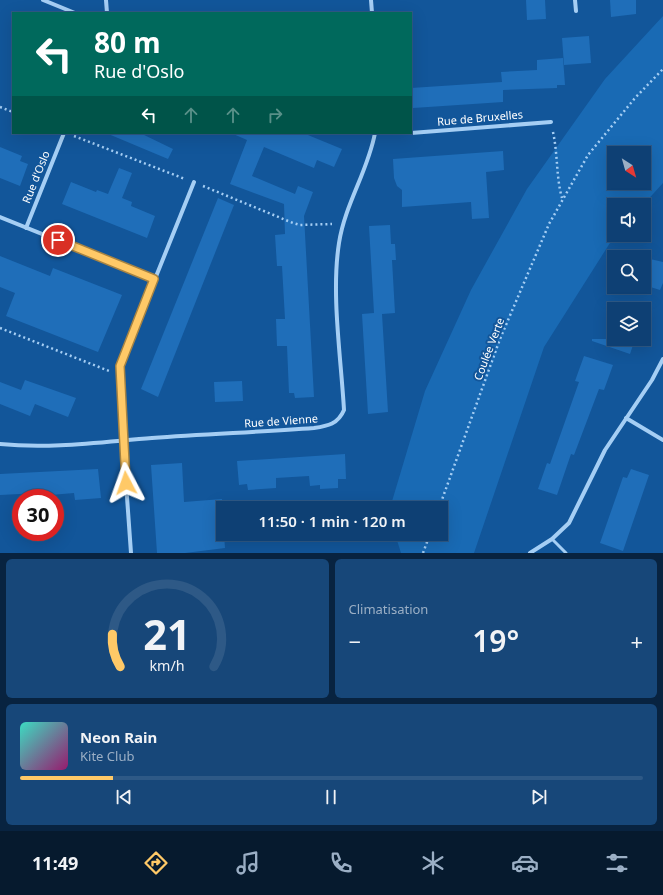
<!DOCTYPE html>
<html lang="fr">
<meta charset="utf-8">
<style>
body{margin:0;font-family:"Noto Sans",sans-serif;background:#174779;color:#f1f3f6;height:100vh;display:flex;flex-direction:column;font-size:15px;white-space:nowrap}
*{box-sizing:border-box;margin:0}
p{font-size:13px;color:#9bafc5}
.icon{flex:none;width:22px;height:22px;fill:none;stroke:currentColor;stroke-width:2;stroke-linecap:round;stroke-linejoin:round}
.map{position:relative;height:553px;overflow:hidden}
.details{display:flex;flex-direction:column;gap:6px;padding:6px;background:#082340;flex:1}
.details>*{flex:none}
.top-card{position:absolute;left:12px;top:12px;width:400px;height:122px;border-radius:0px;box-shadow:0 4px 16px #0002,0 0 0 1px #2e5986;background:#00695c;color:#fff;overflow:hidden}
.needle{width:26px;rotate:143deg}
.controls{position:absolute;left:607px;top:146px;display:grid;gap:8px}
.controls a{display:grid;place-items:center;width:44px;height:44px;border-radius:0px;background:#0e4074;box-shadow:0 4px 16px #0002,0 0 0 1px #2e5986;font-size:20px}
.speed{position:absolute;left:12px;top:489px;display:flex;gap:8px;font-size:20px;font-weight:700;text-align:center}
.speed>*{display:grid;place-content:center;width:52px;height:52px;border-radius:50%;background:#0e4074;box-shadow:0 4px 16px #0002,0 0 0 1px #2e5986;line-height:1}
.speed .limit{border:6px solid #d22;background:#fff;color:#111}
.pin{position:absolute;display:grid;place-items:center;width:34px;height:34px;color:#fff;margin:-17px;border:2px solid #fff;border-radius:50%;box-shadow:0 1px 4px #0007}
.me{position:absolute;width:44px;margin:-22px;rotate:356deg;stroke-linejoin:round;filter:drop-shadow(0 0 3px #0008)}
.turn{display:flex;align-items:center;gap:14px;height:84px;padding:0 16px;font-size:18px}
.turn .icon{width:52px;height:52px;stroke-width:2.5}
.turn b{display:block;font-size:28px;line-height:34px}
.lanes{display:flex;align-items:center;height:38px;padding:0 16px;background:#0003;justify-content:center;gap:20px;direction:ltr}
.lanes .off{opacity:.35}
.big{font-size:30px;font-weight:600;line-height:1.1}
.details .card{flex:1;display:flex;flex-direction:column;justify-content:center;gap:6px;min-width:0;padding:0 14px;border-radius:6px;background:#174779}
.details .dial{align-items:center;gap:0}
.dial svg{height:104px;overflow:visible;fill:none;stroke:#2e5986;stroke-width:7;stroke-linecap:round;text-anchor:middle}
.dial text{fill:#f1f3f6;stroke:none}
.song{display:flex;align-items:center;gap:12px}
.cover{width:48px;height:48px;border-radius:6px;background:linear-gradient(135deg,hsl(170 70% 55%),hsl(320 70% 35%))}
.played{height:4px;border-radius:2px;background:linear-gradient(90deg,#ffc967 15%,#2e5986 15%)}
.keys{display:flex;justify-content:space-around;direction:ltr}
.heat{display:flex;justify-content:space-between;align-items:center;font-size:22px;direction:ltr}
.details .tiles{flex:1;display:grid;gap:6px;grid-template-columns:1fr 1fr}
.card:last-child{grid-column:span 2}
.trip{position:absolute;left:216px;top:501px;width:232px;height:40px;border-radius:0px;background:#0e4074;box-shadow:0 4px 16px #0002,0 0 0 1px #2e5986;font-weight:600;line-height:40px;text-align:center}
.menu{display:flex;height:64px;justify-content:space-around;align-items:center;background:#061a2e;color:#9bafc5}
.menu .icon{width:28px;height:28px}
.menu .active{color:#ffc967}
.menu b{font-size:18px;color:#f1f3f6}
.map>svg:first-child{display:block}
.green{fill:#196ab4;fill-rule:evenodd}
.building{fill:#1f6eb9}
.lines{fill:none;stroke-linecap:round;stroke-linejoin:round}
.path{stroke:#a5cef4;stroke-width:2.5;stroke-dasharray:2 3;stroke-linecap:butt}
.lane{stroke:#a5cef4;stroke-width:3}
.street{stroke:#a5cef4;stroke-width:4}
.route-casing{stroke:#a68343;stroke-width:10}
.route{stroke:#ffc967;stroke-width:7}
.labels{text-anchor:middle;stroke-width:4;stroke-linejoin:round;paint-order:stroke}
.street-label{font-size:11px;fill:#fff;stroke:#12569a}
</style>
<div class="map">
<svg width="663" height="553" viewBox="0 0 663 553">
<rect width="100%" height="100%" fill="#12569a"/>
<path class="green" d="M663 16V183L643 205H614V235H615L544 347 474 553H401L395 534H441V508H390L425 391 471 290 527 189 605 79ZM614 153H644V183H614Z"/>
<g class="building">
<path d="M526 0H545L546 19 527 20Z"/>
<path d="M610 0H636V14L611 17Z"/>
<path d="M589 36 591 63 564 65 562 38Z"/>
<path d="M563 58 565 85H557V88L503 90V102L413 108 411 106V88L502 82 501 72 537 70V60Z"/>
<path d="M106 133H140L173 149 168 159Z"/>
<path d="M231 133H303L342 149 334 167 317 160 314 168 264 147 252 176 295 194 298 186 313 192 304 216 314 397 295 398 294 393H289L287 346H277L276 319H285L282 266H277L275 235 285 234 284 204 230 184 247 140Z"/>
<path d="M0 147 22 156 20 161 28 164 20 186 0 178Z"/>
<path d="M503 151 504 170 486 172 489 218 472 219 471 202 402 207V190L397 186 394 178 393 159Z"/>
<path d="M119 168 132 173 122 198 132 202 131 206 155 216 147 238 62 204 71 182 96 192 97 190 108 194Z"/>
<path d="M218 198 234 205 158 397 141 389Z"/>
<path d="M390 225 391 244H395L396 260H392L395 313 382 314 388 412 368 414 362 314 374 313 369 226Z"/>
<path d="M0 256 50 276 53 268 122 295 98 352 6 316 15 293 0 287Z"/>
<path d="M650 259 663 262V283L660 290 644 285V276Z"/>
<path d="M592 339H635L630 354 592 341Z"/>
<path d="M584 356 613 365 604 390 599 389 574 455 571 454 557 495 538 489 547 463 550 464 579 382 575 381Z"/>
<path d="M25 380 76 398 68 417 35 404 30 416 0 404V382L21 390Z"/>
<path d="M242 381 243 401 215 402 214 382Z"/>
<path d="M345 454 346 479H338V488L320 489V485L310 486 309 476 276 478V488L248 490 247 484 239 485 237 461Z"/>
<path d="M182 463 184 502 222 499V534H224L225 548 185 553H157L151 465Z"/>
<path d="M98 469 101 498 75 500 74 493 39 496V493L0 495V474Z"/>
<path d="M631 469 649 475 623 551 600 543 623 477 627 478Z"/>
</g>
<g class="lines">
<g class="path">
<path d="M0 107 13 112"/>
<path d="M553 132C558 155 556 177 562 198"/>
<path d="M74 136 185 179"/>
<path d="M203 186 293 223 300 225 332 224"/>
<path d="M0 328 109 371"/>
<path d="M439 508 500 339 549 224 588 155 635 98 663 69"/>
<path d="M423 553 430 534"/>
</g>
<path class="lane" d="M552 539 566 553"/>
<g class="street">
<path d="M43 0 75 13"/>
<path d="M106 0 107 13"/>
<path d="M371 0 372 13"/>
<path d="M575 0 576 11"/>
<path d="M391 133H408"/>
<path d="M411 133 551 122"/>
<path d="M0 217 154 279"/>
<path d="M26 228 64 133"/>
<path d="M626 418 663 440"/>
<path d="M0 444C51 449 101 442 152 438 206 434 260 432 314 428 328 426 338 424 344 410 341 357 331 294 339 243 345 204 368 171 375 133"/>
<path d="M131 553 123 441 120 366 194 182"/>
<path d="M530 553 552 539 569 523 605 450 652 380 663 359"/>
</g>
</g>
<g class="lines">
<g class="route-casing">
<path id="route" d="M58 240 154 279 120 366 126 483"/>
</g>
<use href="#route" class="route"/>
</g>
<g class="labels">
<g class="street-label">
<text transform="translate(480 118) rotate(-5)" y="4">Rue de Bruxelles</text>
<text transform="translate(36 177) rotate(-68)" y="4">Rue d'Oslo</text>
<text transform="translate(489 349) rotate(-69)" y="4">Coulée Verte</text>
<text transform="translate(281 421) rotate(-4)" y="4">Rue de Vienne</text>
</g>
</g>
</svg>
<div class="controls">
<a><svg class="needle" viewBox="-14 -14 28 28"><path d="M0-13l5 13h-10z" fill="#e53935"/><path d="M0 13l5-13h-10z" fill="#9bafc5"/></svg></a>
<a><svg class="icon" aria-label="sound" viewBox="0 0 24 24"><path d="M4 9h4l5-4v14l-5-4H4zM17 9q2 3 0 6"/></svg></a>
<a><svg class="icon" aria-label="search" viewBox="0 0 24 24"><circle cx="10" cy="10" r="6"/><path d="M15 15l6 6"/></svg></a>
<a><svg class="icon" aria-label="layers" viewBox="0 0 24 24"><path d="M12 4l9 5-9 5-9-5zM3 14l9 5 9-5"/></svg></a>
</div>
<div class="speed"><div class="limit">30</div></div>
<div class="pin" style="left:58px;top:240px;background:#d93025"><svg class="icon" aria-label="arrive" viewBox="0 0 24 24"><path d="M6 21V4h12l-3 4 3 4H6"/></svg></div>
<svg class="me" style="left:126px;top:483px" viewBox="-20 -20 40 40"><path d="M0-17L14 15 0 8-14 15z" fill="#ffc967" stroke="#fff" stroke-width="4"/></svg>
<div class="trip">11:50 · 1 min · 120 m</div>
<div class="top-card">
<div class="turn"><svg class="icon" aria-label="left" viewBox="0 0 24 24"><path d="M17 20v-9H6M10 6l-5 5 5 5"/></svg><div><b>80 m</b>Rue d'Oslo</div></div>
<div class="lanes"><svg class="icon" aria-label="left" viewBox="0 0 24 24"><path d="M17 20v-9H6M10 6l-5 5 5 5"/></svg><svg class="icon off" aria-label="ahead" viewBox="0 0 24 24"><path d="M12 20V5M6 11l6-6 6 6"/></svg><svg class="icon off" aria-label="ahead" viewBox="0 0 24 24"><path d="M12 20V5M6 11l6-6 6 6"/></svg><svg class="icon off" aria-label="right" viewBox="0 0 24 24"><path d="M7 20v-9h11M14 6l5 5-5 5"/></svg></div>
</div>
</div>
<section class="details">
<div class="tiles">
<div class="card dial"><svg viewBox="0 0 100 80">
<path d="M14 69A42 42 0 1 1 86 69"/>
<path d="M14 69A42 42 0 0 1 8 44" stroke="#ffc967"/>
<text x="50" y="56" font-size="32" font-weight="700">21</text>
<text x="50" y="72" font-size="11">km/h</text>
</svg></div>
<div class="card"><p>Climatisation</p>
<div class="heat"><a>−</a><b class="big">19°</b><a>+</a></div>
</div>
<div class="card">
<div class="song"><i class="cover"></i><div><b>Neon Rain</b><p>Kite Club</p></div></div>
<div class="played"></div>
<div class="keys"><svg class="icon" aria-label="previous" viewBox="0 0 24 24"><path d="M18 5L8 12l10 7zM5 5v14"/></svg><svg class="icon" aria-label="pause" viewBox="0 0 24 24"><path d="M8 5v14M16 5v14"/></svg><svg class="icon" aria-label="next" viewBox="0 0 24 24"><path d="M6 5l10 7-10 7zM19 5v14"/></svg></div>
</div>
</div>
</section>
<nav class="menu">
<b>11:49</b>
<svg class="icon active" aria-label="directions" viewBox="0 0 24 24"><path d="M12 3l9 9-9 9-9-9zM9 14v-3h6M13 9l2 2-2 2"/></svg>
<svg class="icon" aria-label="music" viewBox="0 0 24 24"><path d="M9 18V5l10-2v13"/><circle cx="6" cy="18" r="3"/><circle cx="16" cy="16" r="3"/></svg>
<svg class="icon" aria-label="phone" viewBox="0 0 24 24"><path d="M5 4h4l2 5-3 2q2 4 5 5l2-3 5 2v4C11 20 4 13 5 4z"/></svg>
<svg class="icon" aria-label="climate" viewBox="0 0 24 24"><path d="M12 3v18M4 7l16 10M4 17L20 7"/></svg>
<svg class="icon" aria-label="car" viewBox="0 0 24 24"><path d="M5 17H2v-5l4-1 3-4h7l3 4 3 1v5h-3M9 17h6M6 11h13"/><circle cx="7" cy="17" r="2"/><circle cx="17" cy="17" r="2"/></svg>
<svg class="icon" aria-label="filters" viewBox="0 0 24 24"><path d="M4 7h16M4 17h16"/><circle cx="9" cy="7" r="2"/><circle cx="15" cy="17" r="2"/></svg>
</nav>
